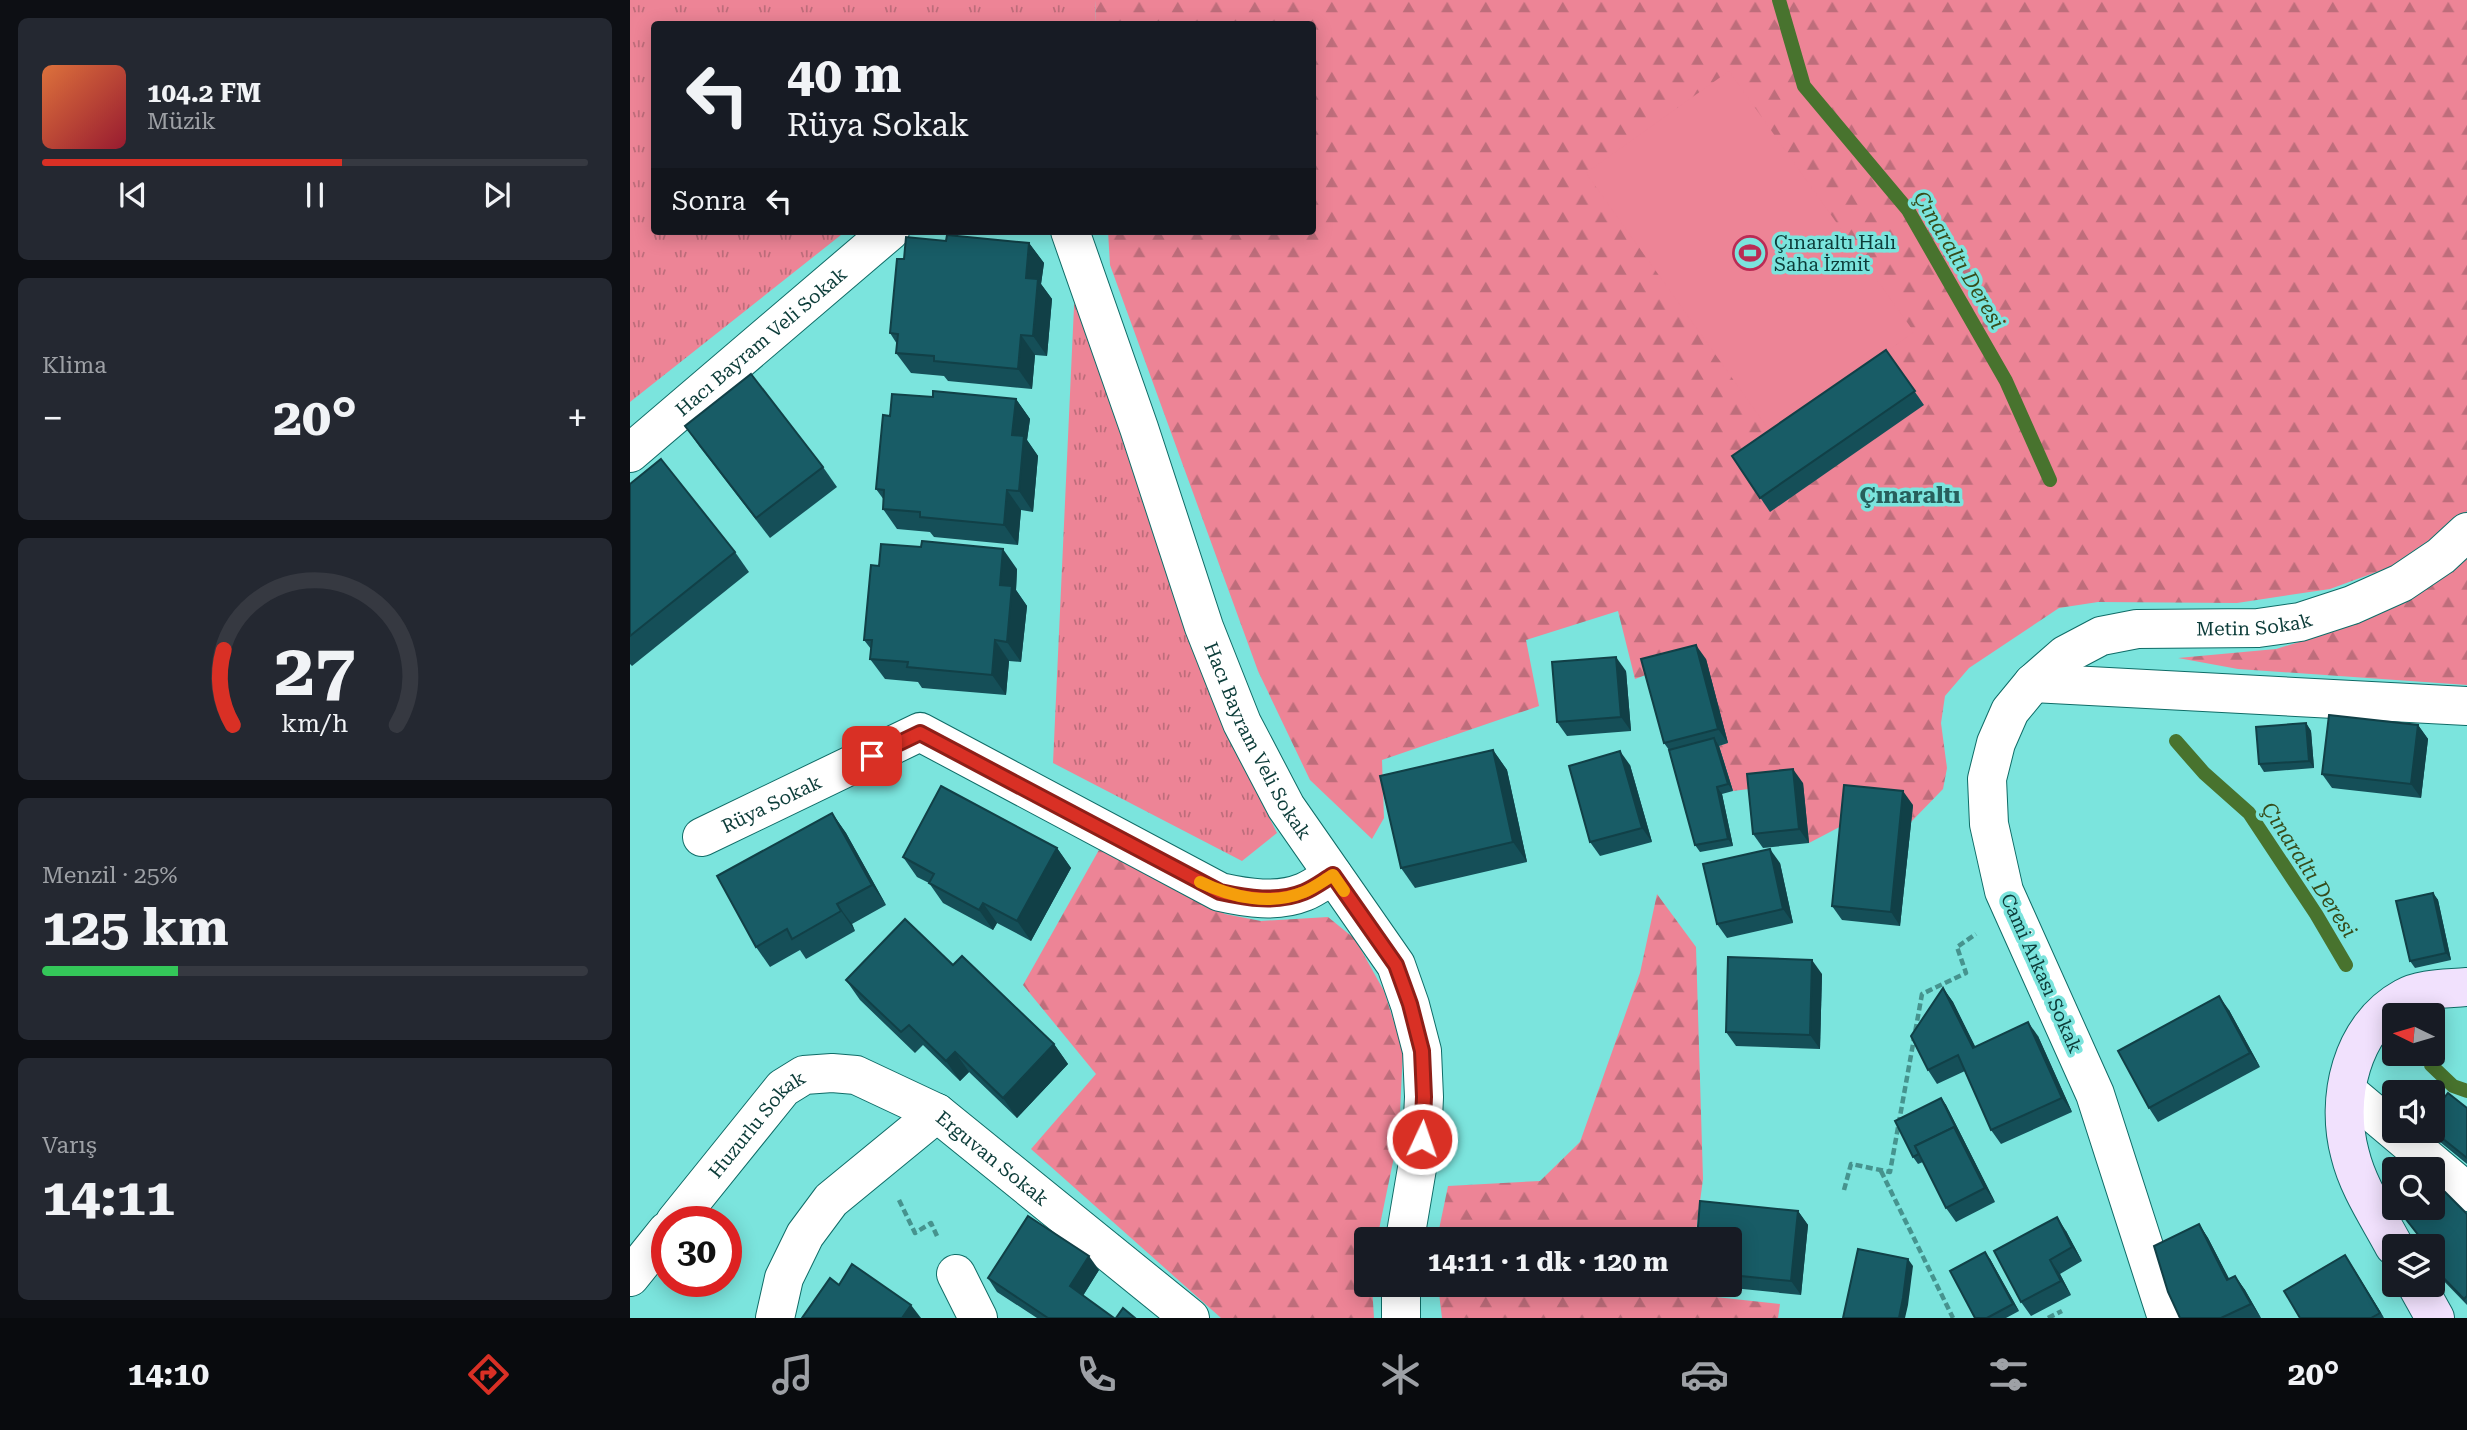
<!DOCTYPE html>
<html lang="tr">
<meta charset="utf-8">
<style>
body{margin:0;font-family:"Roboto Serif",serif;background:#242831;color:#f1f3f6;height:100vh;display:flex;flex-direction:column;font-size:26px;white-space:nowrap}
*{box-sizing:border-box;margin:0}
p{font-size:23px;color:#9ea1a6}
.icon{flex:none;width:38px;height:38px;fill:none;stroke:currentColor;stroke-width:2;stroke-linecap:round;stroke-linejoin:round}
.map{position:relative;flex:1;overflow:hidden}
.side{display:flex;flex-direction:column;gap:18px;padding:18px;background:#0d0f14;width:630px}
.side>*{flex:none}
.hud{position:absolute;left:21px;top:21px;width:665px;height:214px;border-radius:7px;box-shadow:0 4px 18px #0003;background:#171b24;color:#f1f3f6;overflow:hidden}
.needle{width:46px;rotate:275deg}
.tools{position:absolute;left:1752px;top:1003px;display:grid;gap:14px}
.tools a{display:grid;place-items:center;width:63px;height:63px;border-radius:7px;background:#171b24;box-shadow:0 4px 18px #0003;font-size:35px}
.speed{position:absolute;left:21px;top:1206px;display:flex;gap:14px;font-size:35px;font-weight:700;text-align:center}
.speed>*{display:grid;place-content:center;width:91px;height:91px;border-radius:50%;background:#171b24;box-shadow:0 4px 18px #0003;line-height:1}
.speed .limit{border:10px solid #d22;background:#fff;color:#111}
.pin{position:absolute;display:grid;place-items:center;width:60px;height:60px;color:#fff;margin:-30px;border-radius:14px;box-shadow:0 4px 10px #0006}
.me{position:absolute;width:77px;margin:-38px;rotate:3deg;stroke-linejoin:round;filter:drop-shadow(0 0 5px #0008)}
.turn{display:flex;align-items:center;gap:24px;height:147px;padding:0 21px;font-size:32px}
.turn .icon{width:91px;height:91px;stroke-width:2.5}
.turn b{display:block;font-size:49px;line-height:60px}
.then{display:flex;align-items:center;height:66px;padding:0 21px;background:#0003;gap:14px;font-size:26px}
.big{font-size:52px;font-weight:700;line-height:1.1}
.side .card{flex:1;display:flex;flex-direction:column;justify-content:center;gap:10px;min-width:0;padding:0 24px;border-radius:10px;background:#242831}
.side .dial{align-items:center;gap:0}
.dial svg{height:182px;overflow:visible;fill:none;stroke:#363941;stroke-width:7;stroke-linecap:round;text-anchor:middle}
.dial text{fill:#f1f3f6;stroke:none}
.song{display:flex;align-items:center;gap:21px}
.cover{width:84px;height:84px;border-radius:10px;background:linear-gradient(135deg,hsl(20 70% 55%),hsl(350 70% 35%))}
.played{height:7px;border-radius:4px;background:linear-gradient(90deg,#d93025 55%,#363941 55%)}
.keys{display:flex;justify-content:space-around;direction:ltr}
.heat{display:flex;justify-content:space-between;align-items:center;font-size:38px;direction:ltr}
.charge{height:10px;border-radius:5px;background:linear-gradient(90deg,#34c759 25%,#363941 0)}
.trip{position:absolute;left:724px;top:1227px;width:388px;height:70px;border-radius:7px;background:#171b24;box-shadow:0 4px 18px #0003;font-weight:700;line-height:70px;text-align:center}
.tabs{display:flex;height:112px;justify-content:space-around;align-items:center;background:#090b0e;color:#9ea1a6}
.tabs .icon{width:49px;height:49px}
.tabs .active{color:#d93025}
.tabs b{font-size:32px;color:#f1f3f6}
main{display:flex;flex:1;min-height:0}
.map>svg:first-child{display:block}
.grass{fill:url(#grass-tufts)}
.forest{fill:url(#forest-firs)}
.pitch{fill:#ed8496}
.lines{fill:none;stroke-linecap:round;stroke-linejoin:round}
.stream{stroke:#48732e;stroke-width:14}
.minor-casing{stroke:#0f6c67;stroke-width:40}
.secondary-casing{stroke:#0f6c67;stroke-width:40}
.path{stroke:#46938e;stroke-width:4.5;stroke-dasharray:7 3.5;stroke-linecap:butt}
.minor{stroke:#fff;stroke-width:38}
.secondary{stroke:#f1e1fd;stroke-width:38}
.wall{fill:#154f58}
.shaded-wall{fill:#114047}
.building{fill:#185c66;stroke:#114047;stroke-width:2}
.route-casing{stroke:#8d1f18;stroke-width:18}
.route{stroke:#d93025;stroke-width:12}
.slow{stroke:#f59e0b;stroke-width:12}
.labels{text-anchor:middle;stroke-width:7;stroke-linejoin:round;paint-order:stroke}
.poi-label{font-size:19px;fill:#0c3c39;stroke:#7be4dd;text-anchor:start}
.street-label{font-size:19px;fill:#0c3c39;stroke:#7be4dd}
.water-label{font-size:21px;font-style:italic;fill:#364c1b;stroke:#7be4dd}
.quarter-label{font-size:23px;font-weight:bold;fill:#275f5c;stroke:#7be4dd}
</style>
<main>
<section class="side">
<div class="card">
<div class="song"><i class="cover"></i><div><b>104.2 FM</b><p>Müzik</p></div></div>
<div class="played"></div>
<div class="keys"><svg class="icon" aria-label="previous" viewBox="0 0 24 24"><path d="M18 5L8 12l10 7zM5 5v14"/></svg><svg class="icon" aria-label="pause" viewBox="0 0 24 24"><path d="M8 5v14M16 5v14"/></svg><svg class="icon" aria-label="next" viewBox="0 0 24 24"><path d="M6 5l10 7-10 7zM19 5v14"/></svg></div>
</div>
<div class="card"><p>Klima</p>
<div class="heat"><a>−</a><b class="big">20°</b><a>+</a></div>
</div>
<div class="card dial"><svg viewBox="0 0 100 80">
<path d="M14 69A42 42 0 1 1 86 69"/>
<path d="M14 69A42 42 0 0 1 10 36" stroke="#d93025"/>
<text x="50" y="56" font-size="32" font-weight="700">27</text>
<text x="50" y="72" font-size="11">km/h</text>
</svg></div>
<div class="card"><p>Menzil · 25%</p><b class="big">125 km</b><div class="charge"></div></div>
<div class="card"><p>Varış</p><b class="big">14:11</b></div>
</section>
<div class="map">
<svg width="1837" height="1318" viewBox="0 0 1837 1318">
<defs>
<pattern id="grass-tufts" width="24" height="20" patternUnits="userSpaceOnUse" patternTransform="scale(1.75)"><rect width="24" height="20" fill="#ed8496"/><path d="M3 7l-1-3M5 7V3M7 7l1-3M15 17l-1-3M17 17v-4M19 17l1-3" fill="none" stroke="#be6d7b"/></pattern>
<pattern id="forest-firs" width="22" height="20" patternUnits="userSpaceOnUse" patternTransform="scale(1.75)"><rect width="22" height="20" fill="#ed8496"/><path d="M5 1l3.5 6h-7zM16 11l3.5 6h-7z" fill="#be6d7b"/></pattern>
</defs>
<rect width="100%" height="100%" fill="#7be4dd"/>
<g class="grass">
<path d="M0 0H465L466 24H24V231H216L0 402Z"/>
<path d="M445 285 586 710 647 833 612 861 423 763Z"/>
</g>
<g class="forest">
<path d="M465 0H1837V511L1827 521 1760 567 1700 589 1607 603 1468 602 1429 608 1339 668 1315 696 1311 723 1317 768 1313 789 1280 823 1221 821 1179 843 1127 788 1103 791 1089 746 1097 743 1021 673 1005 679 988 611 896 640 909 706 752 760 754 818 742 839 680 780 628 671 480 265 478 231H682V24H466Z"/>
<path d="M1837 555V685L1608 669 1548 658 1646 649 1702 632 1767 604 1810 580Z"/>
<path d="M470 848 595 914 631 921 698 917 725 939 754 991 773 1050 769 1133 747 1239H737V1284L742 1285 744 1318H591L401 1149 466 1074 393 985Z"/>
<path d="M1027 894 1066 947 1073 1179 1065 1239H807L818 1186 910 1181 950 1142 1010 973Z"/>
<path d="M808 1285H1059L1058 1294 1150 1304 1148 1318H812Z"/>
</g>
<path class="pitch" d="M1099 71 1284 332 1142 434 956 173Z"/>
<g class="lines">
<g class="stream">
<path d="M1149 0 1174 86 1278 210 1376 381 1420 480"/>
<path d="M1546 741 1574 773 1619 813 1686 914 1716 965"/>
<path d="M1801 1065 1823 1086 1837 1091"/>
</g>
<g class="minor-casing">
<g id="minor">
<path id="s1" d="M440 231 509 428 574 627 612 723 656 807 766 965 780 1005 792 1051 794 1097 792 1139 775 1239"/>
<path id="s2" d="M0 453 260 231"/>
<path d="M1403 683 1837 706"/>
<path id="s3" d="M72 837 290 732 590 892C617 898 647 903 674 892 684 888 693 881 703 875"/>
<path d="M1717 1091 1837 1192"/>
<path id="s4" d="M45 1222 153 1088 174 1075 202 1073 226 1075 307 1113 560 1318"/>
<path d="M326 1274 348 1318"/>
<path d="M0 1277 37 1231"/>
<path d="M145 1318 154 1278 175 1235 201 1200 307 1113"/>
<path d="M771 1318V1284"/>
<path id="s5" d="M1537 1318 1465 1094 1374 891 1359 824 1357 779 1366 743 1380 711 1403 683 1435 655 1471 636 1507 629 1628 628 1670 622 1722 605 1771 583 1811 556 1837 532"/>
</g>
</g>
<g class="secondary-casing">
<g id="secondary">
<path d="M1764 1246C1748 1216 1728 1187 1720 1154 1705 1099 1721 1027 1774 998 1791 988 1817 989 1837 987"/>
<path d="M1786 1284 1805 1318"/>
</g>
</g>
<g class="path">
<path d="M1251 1171 1323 1318"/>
<path d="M1214 1190 1221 1164 1260 1172 1292 994 1336 973 1327 947 1346 934"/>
<path d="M269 1200 285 1233 301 1223 307 1236"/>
<path d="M1418 1318 1432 1311"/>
</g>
<use href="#minor" class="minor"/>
<use href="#secondary" class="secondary"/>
</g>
<g class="wall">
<path d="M316 241 399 243 414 263 411 284 422 299 417 356 405 355 402 389 318 381 314 376 281 373 266 353 267 344 260 333 274 259Z"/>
<path d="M1256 350 1294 405 1140 512 1102 456Z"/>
<path d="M303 397 386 399 400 419 397 440 408 456 403 512 391 510 388 545 304 537 300 532 267 529 253 509 254 500 246 489 260 416Z"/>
<path d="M55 426 193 467 207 487 140 538 69 446Z"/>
<path d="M0 484 105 552 119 572 2 666 0 664Z"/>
<path d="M387 569 386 590 397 606 391 662 379 661 376 695 292 688 288 682 255 679 240 659 241 649 234 640Z"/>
<path d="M1076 659 1098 743 1089 746 1103 791 1092 794 1103 846 1070 852 1065 845 1039 750 1034 743Z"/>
<path d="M996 671 1001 731 937 736 927 722Z"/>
<path d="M1676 723 1681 731 1684 768 1634 772 1629 764Z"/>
<path d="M1788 725 1798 739 1791 798 1702 788 1692 774Z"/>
<path d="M863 750 877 770 897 862 785 888 771 868Z"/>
<path d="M1000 765 1022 842 970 856 960 842Z"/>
<path d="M1173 783 1179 843 1133 848 1123 834Z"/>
<path d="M1283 805 1270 926 1212 920 1202 906Z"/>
<path d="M202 813 216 833 256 905 222 924 225 931 176 959 170 950 140 967 126 947Z"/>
<path d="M427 848 441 868 401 941 367 923 363 930 313 903 299 883 287 877 273 857Z"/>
<path d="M1150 863 1163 923 1097 938 1087 924Z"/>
<path d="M1803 893 1808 900 1821 960 1785 968 1780 961Z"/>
<path d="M323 965 424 1044 438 1064 387 1118 339 1072 330 1081 293 1045 285 1053 230 1000 216 980Z"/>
<path d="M1192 974 1190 1049 1106 1046 1096 1032Z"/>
<path d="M1313 988 1323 1002 1345 1047 1408 1036 1442 1112 1371 1144 1361 1130 1335 1071 1307 1084 1298 1070Z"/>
<path d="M1599 1010 1630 1067 1528 1122 1519 1108Z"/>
<path d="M1311 1098 1316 1105 1365 1202 1326 1222 1316 1208 1293 1162 1288 1164 1283 1157Z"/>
<path d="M1837 1108V1164L1804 1137 1799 1130H1802Z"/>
<path d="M1768 1209 1837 1214V1305L1807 1274 1802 1268V1246H1796Z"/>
<path d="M1168 1211 1178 1225 1171 1295 1073 1285 1101 1284V1239Z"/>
<path d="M1569 1224 1578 1238 1599 1279 1605 1276 1615 1290 1631 1318H1550Z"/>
<path d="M1436 1231 1452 1261 1430 1274 1441 1295 1401 1316 1391 1302Z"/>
<path d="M1360 1259 1389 1311 1376 1318H1345Z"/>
<path d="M1724 1269 1754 1318H1670Z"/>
<path d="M469 1270 453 1296 484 1318H407L367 1292 358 1278Z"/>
</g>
<g class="shaded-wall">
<path d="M399 243 414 263 411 284 422 299 417 356 403 336 396 278Z"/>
<path d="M391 335 405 355 402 389 388 369Z"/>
<path d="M386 399 400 419 397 440 408 456 403 512 389 491 382 435Z"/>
<path d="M377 490 391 510 388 545 374 525Z"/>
<path d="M373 549 387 569 386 590 397 606 391 662 377 642 370 585Z"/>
<path d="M365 640 379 661 376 695 362 675Z"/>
<path d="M1066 645 1076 659 1098 743 1088 729Z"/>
<path d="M986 657 996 671 1001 731 991 717Z"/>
<path d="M1676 723 1681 731 1684 768 1679 761Z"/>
<path d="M1788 725 1798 739 1791 798 1781 784Z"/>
<path d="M1084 738 1089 746 1103 791 1098 784Z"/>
<path d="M863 750 877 770 897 862 883 842Z"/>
<path d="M990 751 1000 765 1022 842 1012 828Z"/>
<path d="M1163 769 1173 783 1179 843 1169 829Z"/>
<path d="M1087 787 1092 794 1103 846 1098 839Z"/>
<path d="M1273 791 1283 805 1270 926 1261 912Z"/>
<path d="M202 813 216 833 256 905 242 885Z"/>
<path d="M427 848 441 868 401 941 387 921Z"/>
<path d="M1140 849 1150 863 1163 923 1153 909Z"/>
<path d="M1803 893 1808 900 1821 960 1816 953Z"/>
<path d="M353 903 367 923 363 930 349 910Z"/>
<path d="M207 904 222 924 225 931 211 911Z"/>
<path d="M1182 960 1192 974 1190 1049 1180 1035Z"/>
<path d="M1313 988 1323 1002 1353 1062 1343 1048Z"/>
<path d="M1589 996 1599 1010 1630 1067 1620 1053Z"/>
<path d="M1398 1022 1408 1036 1442 1112 1432 1098Z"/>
<path d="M424 1044 438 1064 387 1118 373 1098Z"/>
<path d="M325 1052 339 1072 330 1081 316 1061Z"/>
<path d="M1311 1098 1316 1105 1365 1202 1355 1188 1324 1127Z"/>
<path d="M1168 1211 1178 1225 1171 1295 1161 1281Z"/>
<path d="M1427 1217 1436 1231 1452 1261 1442 1247Z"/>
<path d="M1569 1224 1578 1238 1607 1294 1597 1280Z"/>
<path d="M1355 1252 1360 1259 1389 1311 1383 1304Z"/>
<path d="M1715 1255 1724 1269 1754 1318 1750 1313Z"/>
<path d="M459 1256 469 1270 450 1300 440 1286Z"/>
<path d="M1278 1259 1283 1266 1278 1305 1275 1318H1269Z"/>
<path d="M1420 1260 1430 1274 1441 1295 1431 1281Z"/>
<path d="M1605 1276 1615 1290 1631 1318 1621 1304Z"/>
<path d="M281 1305 291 1318H272Z"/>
</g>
<g class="building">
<path d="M317 235 399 243 396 278 408 279 403 336 391 335 388 369 304 361V356L266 353 268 334 260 333 267 259H274L276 237 316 241Z"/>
<path d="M1256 350 1285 391 1130 498 1102 456Z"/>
<path d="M121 374 193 467 126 518 55 426Z"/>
<path d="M303 391 386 399 382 435 394 436 389 491 377 490 374 525 290 517V512L253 509 254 490 246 489 253 415 260 416 262 394 303 397Z"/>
<path d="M31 459 105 552 0 636V484Z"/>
<path d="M292 541 373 549 370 585 382 586 377 642 365 640 362 675 277 667 278 662 240 659 242 640H234L241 565 249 566 251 544 291 547Z"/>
<path d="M1066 645 1088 729 1034 743 1011 659Z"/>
<path d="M986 657 991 717 927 722 922 662Z"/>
<path d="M1699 715 1788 725 1781 784 1692 774Z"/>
<path d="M1676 723 1679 761 1629 764 1626 727Z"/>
<path d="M1084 738 1098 784 1087 787 1098 839 1065 845 1039 750Z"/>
<path d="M863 750 883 842 771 868 750 776Z"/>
<path d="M990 751 1012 828 960 842 939 766Z"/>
<path d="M1163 769 1169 829 1123 834 1117 774Z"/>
<path d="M1214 785 1273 791 1261 912 1202 906Z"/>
<path d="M311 786 427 848 387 921 353 903 349 910 299 883 304 874 273 857Z"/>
<path d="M202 813 242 885 207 904 211 911 162 939 157 929 126 947 87 876Z"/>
<path d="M1140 849 1153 909 1087 924 1073 864Z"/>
<path d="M1803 893 1816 953 1780 961 1766 901Z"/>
<path d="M275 919 323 965 332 956 424 1044 373 1098 325 1052 316 1061 279 1025 271 1032 216 980Z"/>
<path d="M1098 957 1182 960 1180 1035 1096 1032Z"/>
<path d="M1313 988 1343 1048 1398 1022 1432 1098 1361 1130 1328 1055 1298 1070 1281 1036Z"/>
<path d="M1589 996 1620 1053 1519 1108 1488 1051Z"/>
<path d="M1818 1093 1837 1108V1158L1802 1130V1113Z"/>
<path d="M1311 1098 1329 1134 1324 1127 1285 1146 1289 1154 1283 1157 1265 1121Z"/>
<path d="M1324 1127 1355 1188 1316 1208 1285 1146Z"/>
<path d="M1802 1179 1837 1214V1296L1834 1299 1802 1266V1246H1797L1768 1209 1770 1208H1802Z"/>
<path d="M1070 1201 1168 1211 1161 1281 1101 1275V1239H1067Z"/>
<path d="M398 1216 459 1256 440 1286 484 1318H418L358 1278Z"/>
<path d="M1427 1217 1442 1247 1420 1260 1431 1281 1391 1302 1364 1251Z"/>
<path d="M1569 1224 1597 1280 1605 1276 1621 1304 1591 1318H1550L1538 1292 1524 1246Z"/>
<path d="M1228 1249 1278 1259 1273 1298 1269 1318H1213Z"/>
<path d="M1355 1252 1383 1304 1357 1318H1345L1320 1271Z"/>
<path d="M1715 1255 1750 1313 1741 1318H1670L1654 1291Z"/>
<path d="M222 1264 281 1305 272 1318H172L200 1278 209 1285Z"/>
<path d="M493 1308 505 1318H486Z"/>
</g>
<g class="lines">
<g class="route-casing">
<path id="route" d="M242 756 290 733 590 892C617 898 647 903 674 892 684 888 693 881 703 875L766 965 780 1004 792 1051 794 1097 792 1139"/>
</g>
<use href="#route" class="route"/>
<path class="slow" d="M570 882C601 897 640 906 674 892 684 888 693 881 703 875L714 891"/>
</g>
<defs>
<g id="stadium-ring" transform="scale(1.75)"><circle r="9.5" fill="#7be4dd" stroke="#bb2b54" stroke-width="1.5"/><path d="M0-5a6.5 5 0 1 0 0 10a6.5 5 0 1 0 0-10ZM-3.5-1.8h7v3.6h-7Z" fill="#bb2b54"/></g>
</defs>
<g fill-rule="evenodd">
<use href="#stadium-ring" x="1120" y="253"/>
</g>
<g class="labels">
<g class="poi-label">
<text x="1144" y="249">Çınaraltı Halı<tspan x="1144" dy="22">Saha İzmit</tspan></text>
</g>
<g class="street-label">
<text dy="7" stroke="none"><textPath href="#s2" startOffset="172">Hacı Bayram Veli Sokak</textPath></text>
<text dy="7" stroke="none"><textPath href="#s5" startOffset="917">Metin Sokak</textPath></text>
<text dy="7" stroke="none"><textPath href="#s1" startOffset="544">Hacı Bayram Veli Sokak</textPath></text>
<text dy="7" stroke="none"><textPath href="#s3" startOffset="77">Rüya Sokak</textPath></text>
<text transform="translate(1412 973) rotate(66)" y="7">Cami Arkası Sokak</text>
<text dy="7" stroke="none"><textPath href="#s4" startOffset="128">Huzurlu Sokak</textPath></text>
<text dy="7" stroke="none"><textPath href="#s4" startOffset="410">Erguvan Sokak</textPath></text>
</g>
<g class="water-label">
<text transform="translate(1329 260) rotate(59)" y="7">Çınaraltı Deresi</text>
<text transform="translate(1679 870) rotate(57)" y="7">Çınaraltı Deresi</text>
</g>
<g class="quarter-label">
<text x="1280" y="503">Çınaraltı</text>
</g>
</g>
</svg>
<div class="tools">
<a><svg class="needle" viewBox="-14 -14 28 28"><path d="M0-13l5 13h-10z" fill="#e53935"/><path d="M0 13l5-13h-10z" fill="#9ea1a6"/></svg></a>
<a><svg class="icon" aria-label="sound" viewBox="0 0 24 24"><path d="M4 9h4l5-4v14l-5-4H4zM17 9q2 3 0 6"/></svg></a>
<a><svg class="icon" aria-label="search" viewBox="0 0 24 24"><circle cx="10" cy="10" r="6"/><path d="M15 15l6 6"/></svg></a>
<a><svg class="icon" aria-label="layers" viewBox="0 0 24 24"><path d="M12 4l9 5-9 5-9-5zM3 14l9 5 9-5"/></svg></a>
</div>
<div class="speed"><div class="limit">30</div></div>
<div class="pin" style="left:242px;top:756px;background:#d93025"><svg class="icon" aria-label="arrive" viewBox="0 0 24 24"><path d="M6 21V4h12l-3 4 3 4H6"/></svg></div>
<svg class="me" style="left:792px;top:1139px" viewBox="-20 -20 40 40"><circle r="17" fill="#d93025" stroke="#fff" stroke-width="3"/><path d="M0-11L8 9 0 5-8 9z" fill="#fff"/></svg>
<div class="trip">14:11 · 1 dk · 120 m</div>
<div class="hud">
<div class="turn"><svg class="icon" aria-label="left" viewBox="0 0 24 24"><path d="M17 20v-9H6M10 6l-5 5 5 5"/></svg><div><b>40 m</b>Rüya Sokak</div></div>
<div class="then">Sonra<svg class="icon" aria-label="left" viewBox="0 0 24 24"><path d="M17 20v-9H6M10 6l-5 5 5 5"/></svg></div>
</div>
</div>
</main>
<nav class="tabs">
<b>14:10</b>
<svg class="icon active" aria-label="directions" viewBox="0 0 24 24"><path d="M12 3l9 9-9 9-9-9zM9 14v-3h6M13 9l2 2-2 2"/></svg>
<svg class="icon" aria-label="music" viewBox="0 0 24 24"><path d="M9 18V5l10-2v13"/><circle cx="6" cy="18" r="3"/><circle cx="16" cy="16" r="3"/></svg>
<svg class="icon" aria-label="phone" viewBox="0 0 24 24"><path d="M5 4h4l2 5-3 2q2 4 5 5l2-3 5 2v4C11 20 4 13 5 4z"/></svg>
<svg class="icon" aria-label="climate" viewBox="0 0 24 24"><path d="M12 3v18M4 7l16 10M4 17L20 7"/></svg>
<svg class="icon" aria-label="car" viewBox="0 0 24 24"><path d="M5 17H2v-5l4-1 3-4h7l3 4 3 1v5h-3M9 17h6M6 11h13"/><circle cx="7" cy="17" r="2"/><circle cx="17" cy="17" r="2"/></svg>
<svg class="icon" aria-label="filters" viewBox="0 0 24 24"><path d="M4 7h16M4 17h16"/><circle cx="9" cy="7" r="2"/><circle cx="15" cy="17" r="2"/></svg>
<b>20°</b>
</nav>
